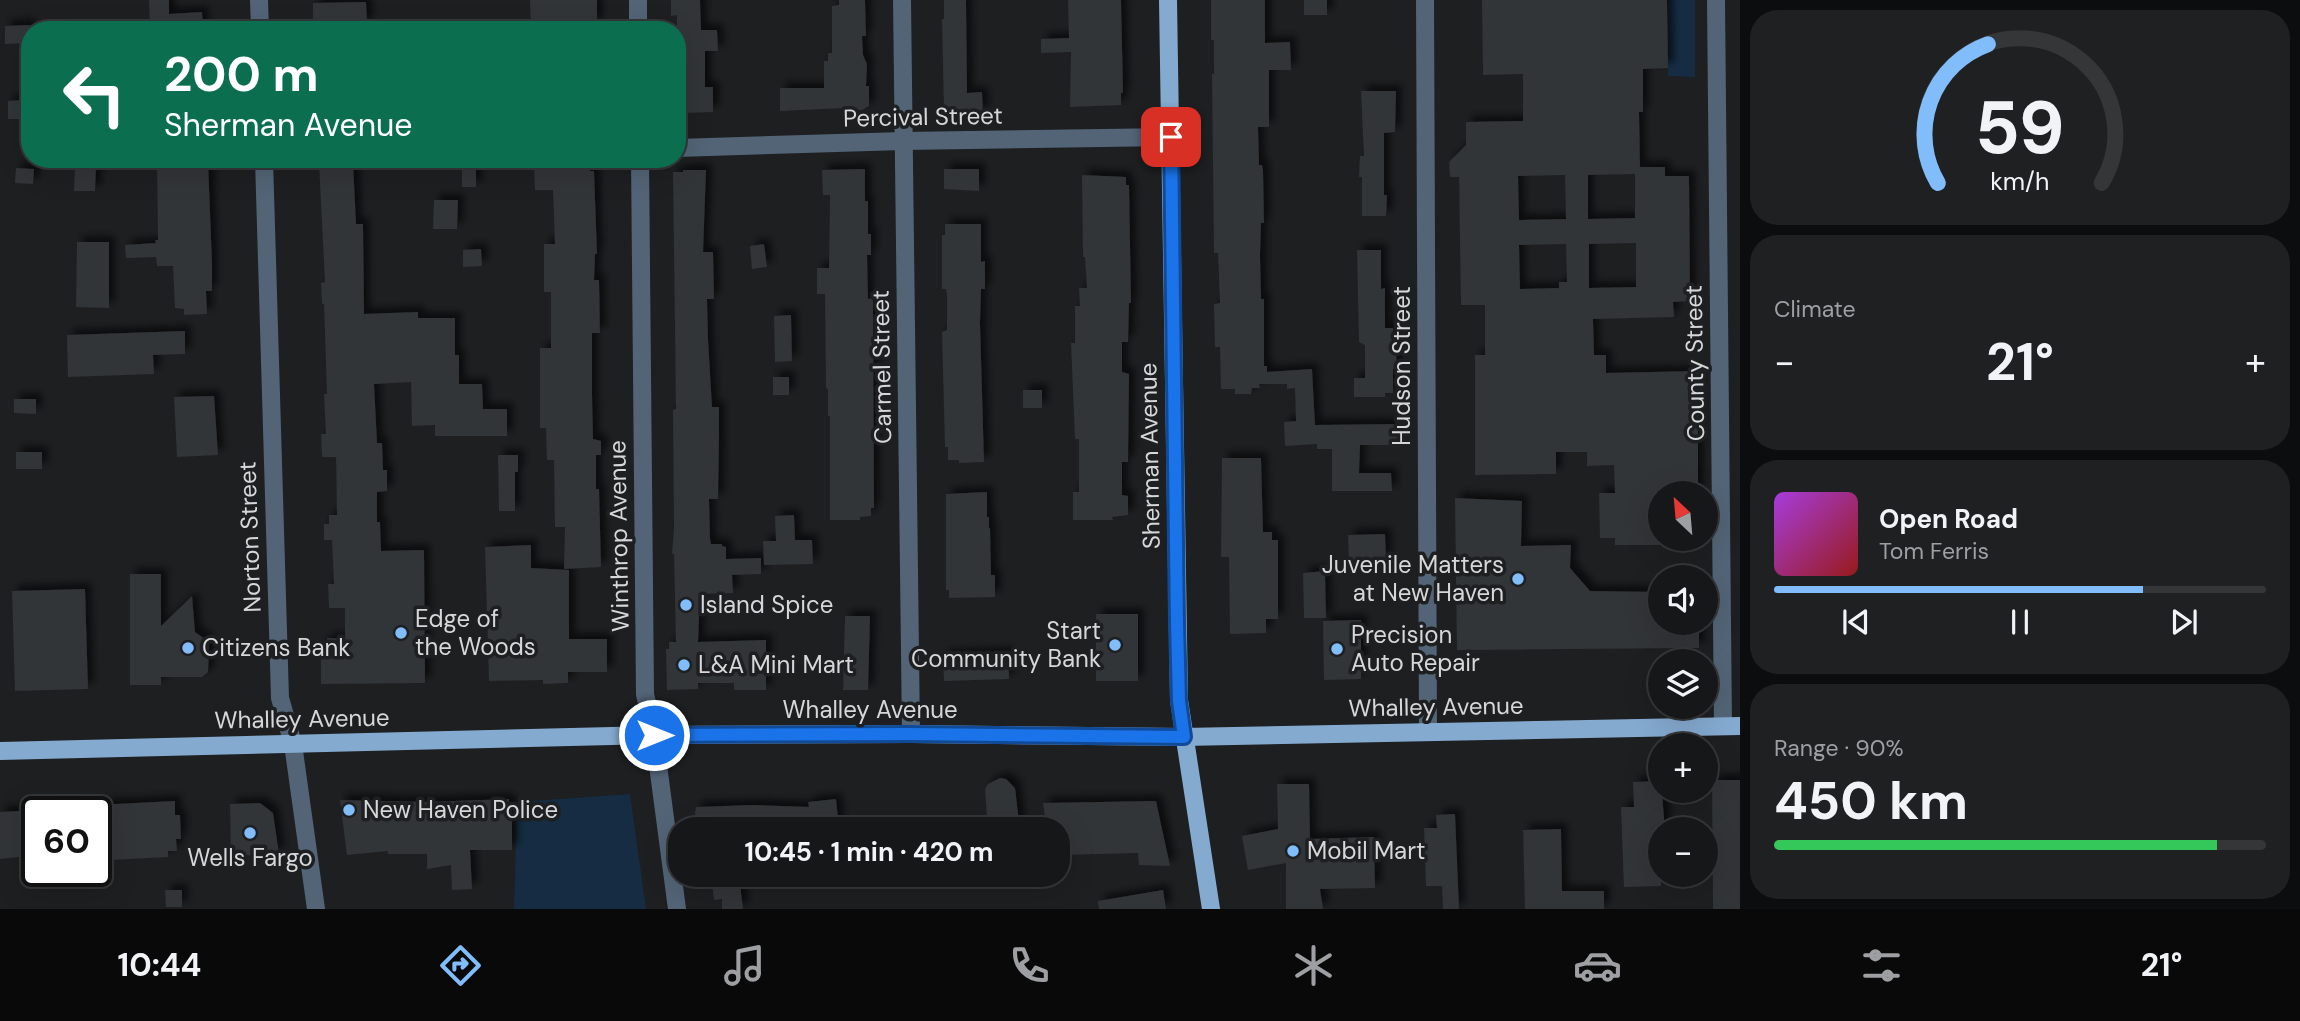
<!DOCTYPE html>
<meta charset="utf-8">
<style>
body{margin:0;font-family:"DM Sans",sans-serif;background:#1f2022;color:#f1f3f6;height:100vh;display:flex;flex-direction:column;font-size:26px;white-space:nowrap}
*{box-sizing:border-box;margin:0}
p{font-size:23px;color:#9e9fa2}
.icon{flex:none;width:38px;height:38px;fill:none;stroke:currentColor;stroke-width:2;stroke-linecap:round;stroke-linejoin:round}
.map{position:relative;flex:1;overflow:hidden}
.sheet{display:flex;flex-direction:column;gap:10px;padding:10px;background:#0c0d0e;width:560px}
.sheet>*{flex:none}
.guide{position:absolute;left:21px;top:21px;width:665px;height:147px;border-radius:28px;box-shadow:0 7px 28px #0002,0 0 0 2px #353638;background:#0b6e4f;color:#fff;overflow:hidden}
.needle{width:46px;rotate:334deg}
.fabs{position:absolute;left:1648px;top:481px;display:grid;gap:14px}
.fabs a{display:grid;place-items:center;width:70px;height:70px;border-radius:50%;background:#161719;box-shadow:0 7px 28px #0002,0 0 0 2px #353638;font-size:35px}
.speed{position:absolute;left:21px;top:796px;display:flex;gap:14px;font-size:35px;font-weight:700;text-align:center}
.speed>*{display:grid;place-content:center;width:91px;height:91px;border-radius:50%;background:#161719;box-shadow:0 7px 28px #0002,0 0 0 2px #353638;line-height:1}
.speed .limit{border:4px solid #111;border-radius:10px;background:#fff;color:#111}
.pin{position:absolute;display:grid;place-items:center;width:60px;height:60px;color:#fff;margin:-30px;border-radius:14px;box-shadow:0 4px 10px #0006}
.me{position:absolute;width:77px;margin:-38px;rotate:90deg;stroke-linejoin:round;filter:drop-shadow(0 0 5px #0008)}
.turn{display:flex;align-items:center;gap:24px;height:147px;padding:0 28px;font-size:32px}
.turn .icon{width:91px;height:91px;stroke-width:2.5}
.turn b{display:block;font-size:49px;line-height:60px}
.big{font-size:52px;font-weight:700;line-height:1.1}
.sheet .tile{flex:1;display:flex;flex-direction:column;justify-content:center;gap:10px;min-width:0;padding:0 24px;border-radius:28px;background:#1f2022}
.sheet .dial{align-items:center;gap:0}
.dial svg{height:182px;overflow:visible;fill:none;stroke:#353638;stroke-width:7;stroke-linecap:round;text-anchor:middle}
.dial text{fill:#f1f3f6;stroke:none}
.song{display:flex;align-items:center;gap:21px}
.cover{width:84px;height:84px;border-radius:10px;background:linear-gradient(135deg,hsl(280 70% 55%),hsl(0 70% 35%))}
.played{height:7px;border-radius:4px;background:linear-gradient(90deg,#80bdfa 75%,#353638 75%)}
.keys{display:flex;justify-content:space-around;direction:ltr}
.heat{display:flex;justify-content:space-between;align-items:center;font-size:38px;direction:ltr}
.charge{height:10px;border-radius:5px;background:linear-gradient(90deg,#34c759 90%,#353638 0)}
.trip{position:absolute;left:668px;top:817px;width:402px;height:70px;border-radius:28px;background:#161719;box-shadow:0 7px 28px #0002,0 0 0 2px #353638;font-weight:700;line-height:70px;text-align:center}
.tabs{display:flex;height:112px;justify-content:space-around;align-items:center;background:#09090a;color:#9e9fa2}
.tabs .icon{width:49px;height:49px}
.tabs .active{color:#80bdfa}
.tabs b{font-size:32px;color:#f1f3f6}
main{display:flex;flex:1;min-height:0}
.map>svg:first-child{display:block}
.green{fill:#152c42}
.building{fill:#323437;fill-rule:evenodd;filter:url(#shadow)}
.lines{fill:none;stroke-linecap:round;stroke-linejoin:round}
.minor{stroke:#526476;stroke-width:18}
.major{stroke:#85aad0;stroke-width:18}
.route-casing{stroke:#114b97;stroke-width:18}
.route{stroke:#1a73e8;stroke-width:12}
.poi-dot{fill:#80bdfa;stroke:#1d1f21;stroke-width:2.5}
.labels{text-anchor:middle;stroke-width:7;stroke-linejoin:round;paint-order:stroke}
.street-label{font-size:24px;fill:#d6d7d9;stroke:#1d1f21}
.poi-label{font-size:24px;fill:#d6d7d9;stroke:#1d1f21;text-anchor:start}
</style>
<main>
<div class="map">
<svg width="1740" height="909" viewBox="0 0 1740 909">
<defs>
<filter id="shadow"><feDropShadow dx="6" dy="-6" stdDeviation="3.5" flood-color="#0009"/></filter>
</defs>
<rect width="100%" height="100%" fill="#1d1f21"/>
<g class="green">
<path d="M1668 0H1695V77L1668 76Z"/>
<path d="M630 794 646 909H514L517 802Z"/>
</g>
<g class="building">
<path d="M149 0H169V14L202 12 203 30H150Z"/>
<path d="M530 0H597V24L531 26Z"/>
<path d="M671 0H700L701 30H717L718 51H705V87H713V112L683 113V108H677V15L671 16Z"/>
<path d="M839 0H865L866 36H862L863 55 867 64 866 86H869V106L862 110H846L845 108 780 111V88H824V61H828V53H832V6L839 5Z"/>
<path d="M944 0H966L967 93 982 92 983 113 955 114V110H944L942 19H944Z"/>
<path d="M1068 0H1121L1123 93H1121V105L1070 107 1071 52 1041 53V39L1069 38Z"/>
<path d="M1211 0H1265V43L1290 42 1291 70H1269V127H1258L1259 165H1262L1263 170 1264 223H1261L1260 256 1261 299H1264V366H1267V372L1312 369 1315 425 1397 424V445H1360L1359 473H1391L1392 491H1332V449H1317V444L1285 446 1284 422 1296 421 1295 388 1287 389V384H1259L1260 388H1252L1251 394H1235V389H1221L1220 347H1215L1214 304 1220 303 1218 253H1214L1212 74H1214V40H1211Z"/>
<rect x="1304" y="0" width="23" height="15"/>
<path d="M1482 0H1667L1668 68 1643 69V112H1639L1640 167H1665V176H1689L1690 301 1673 302 1674 317 1593 319 1594 355H1606V373L1698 371V494H1661V545H1615V538H1600L1599 493H1615L1614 465 1587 466V452H1556V474L1475 475V355H1485V305H1461L1459 177H1450L1449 162 1466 145V122L1523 121V74L1483 75ZM1635 174V218L1588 219V175ZM1565 175 1566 219 1519 220 1518 176ZM1636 243V287L1589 288V244ZM1566 244 1567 282H1559V288L1520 289 1519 245Z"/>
<path d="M366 2 367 24 348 25V27L313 26V3Z"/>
<path d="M30 25V43L5 44V26Z"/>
<path d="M1361 91H1396L1395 132 1384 133V195H1387L1386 216H1362V177H1359L1360 156H1364Z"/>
<path d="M23 100 24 119H8V101Z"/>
<path d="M188 159V163L208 162 212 263V291H206L207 314 184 315V309L175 308 173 266H157L156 257 126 258 125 245 156 243 155 240H158L157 160Z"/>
<path d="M353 161 356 224H363L364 314 418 312V318H455V355H459V384H482L483 409H507V436H435V425L412 426 411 382 374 384 377 443H382L383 470H387V491L377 492V522H380L381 551 424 550 425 683 321 684V643H327V638L345 639V608H329L328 584H334L332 540H324V524H329V515H337L336 457H322L321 434H326L324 394H327L324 304H322L321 283 325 282 319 163Z"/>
<rect x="462" y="164" width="14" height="23"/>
<path d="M590 164V171H594L597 254H595L594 280H599L600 333H592V394L593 439 601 441V455H596V489H599L601 567 564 569 565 527H555L554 460H547L546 428H540V348H551V292H544V244H555L553 190H535L534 166Z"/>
<path d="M75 167H96L95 191H74Z"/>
<path d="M16 168 34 169 33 184 15 183Z"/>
<path d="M865 169V201H868V234H871V255H867L868 299 873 298 874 508H871V516L860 517V520H830V416H828V389L826 388 825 294H817V268H829L830 195H823L822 170Z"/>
<path d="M944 169H979V191L944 189Z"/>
<path d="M683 170H706L703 252H713L714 299H707L708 340 712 407H719V434L718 499H709L710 539 711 544H722V546L726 547V559L761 558V574L732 575 733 593 700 594 698 642 766 640V690H734V683H698V689L667 690 666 649H669V642H676L674 554H672L674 529 673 410 676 409 673 172H683Z"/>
<path d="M1082 175 1126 177V185H1129L1131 303H1129L1128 342H1122V372L1129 374 1128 462H1122V495L1128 496V515L1112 517 1113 520H1073V492H1079V439H1075L1071 343H1075V306H1080L1079 288H1087L1085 257H1083Z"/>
<path d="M434 200H458L457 229H433Z"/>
<path d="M945 224H981V262L985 261V289H981L980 323 984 462 959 463V460H948V447H945L942 332 947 330V295L946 289H942V235H945Z"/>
<path d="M77 242H109V308L76 307Z"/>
<path d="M764 244 767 267 752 269 750 246Z"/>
<path d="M481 249 482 266 463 267V250Z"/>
<path d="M1357 250H1381V289L1385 288V328H1393V352H1396L1397 369H1393V393H1385V397H1354V378H1365V345L1359 342Z"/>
<path d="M791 315 792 361 775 362 774 316Z"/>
<path d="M185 331V354L153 355 154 374 68 377 67 335Z"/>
<rect x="773" y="377" width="16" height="18"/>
<rect x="1023" y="390" width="19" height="18"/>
<path d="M214 396 218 455 177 457 174 397Z"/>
<path d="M14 399H36V414L14 413Z"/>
<rect x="16" y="452" width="26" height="17"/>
<path d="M498 455H518V472H515V511H499Z"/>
<path d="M1222 458H1261L1263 532H1272V540H1278V619H1266V633L1230 634 1229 557H1221Z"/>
<path d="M987 492V517H989V528H990L991 575H995V597L949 598V590H946V494Z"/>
<path d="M1455 498 1522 501 1521 546 1571 545 1570 568 1590 591 1661 592V623H1699V648L1457 650Z"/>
<path d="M794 515 795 540H812L813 564 764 565 763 541H776L775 516Z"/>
<path d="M1385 534 1386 559 1349 560 1348 535Z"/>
<path d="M531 545V568L569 570V639H607V672H568V683L543 684V680L489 681 485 547Z"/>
<path d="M1325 571 1326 618H1304L1303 573Z"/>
<path d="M130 574H161V626L192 596 195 632 208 641 209 649 208 672 202 677H161V685H130Z"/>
<path d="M85 589 88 689 15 691 12 591Z"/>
<rect x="1096" y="614" width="42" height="67"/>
<path d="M845 616H870L868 690H843Z"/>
<path d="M1361 620V679L1324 680 1323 621Z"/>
<path d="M1008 653 1009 679 944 681 943 655Z"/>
<path d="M1000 778 1006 779 1015 788 1020 830H988L985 789 988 784Z"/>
<path d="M1712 780H1740V909H1713Z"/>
<path d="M1661 781 1665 830H1661V886L1624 887 1621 807H1634L1633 782Z"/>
<path d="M1277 784H1309L1310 839 1374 837 1375 888 1320 889 1323 909H1286V863L1248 870 1242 836 1278 829Z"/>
<path d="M509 799V805H512V850H470L472 889 452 890 451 865 427 869V854H388V851L347 855 340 800 427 802Z"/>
<path d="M836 799 839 830H697L695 813 696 807 753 805 809 807 808 802Z"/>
<path d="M175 801V815H180L181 839H176L177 851H168V857L110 860 109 854H96V805Z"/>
<path d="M1156 801 1170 866 1139 865 1138 853 1059 855V830H1047L1043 803Z"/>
<path d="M260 803 273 813 279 854 231 856 230 804Z"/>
<path d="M37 810V855L0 859V812Z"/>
<path d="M1455 814 1459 909H1443L1442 886H1426L1424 828H1437L1436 815Z"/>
<path d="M1561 829 1562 891H1604V909H1525L1523 830Z"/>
<path d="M711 875H739L743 909H722V899L714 900Z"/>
<path d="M165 890H182V907H166Z"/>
<path d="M1163 890 1166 909H1099L1098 901Z"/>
</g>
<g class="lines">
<g class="minor">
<path d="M259 0 260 30"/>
<path d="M638 0V30"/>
<path d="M902 0 911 734"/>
<path d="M1425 0 1428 731"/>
<path d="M1716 0 1723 726"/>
<path d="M677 148 903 141 1171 137"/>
<path d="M264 159 280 698 293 744 316 909"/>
<path d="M640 159 645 694 654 735 677 909"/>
</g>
<g class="major">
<path d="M1168 0 1179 700 1211 909"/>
<path d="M0 751 654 735 911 734 1183 737 1740 726"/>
</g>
</g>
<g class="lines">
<g class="route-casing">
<path id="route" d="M654 735 911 734 1184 737 1179 701 1177 623 1171 137"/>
</g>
<use href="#route" class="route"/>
</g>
<g class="poi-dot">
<circle cx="1518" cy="579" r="7"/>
<circle cx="686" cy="605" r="7"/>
<circle cx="401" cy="633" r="7"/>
<circle cx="1115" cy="645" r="7"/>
<circle cx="188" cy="648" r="7"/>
<circle cx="1337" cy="649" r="7"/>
<circle cx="684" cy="665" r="7"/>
<circle cx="349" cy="810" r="7"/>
<circle cx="250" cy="833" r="7"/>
<circle cx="1293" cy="851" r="7"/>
</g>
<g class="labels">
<g class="street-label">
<text transform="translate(923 117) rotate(-1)" y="8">Percival Street</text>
<text transform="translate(1695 363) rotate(-91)" y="8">County Street</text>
<text transform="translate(1402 366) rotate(-90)" y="8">Hudson Street</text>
<text transform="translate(882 367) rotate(-91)" y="8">Carmel Street</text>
<text transform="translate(1150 456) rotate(-91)" y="8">Sherman Avenue</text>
<text transform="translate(619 536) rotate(-91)" y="8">Winthrop Avenue</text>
<text transform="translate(250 537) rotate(-92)" y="8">Norton Street</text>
<text transform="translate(1436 707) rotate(-1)" y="8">Whalley Avenue</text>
<text x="870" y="718">Whalley Avenue</text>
<text transform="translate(302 719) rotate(-1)" y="8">Whalley Avenue</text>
</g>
<g class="poi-label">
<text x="1504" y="573" text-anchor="end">Juvenile Matters<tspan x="1504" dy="28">at New Haven</tspan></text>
<text x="700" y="613">Island Spice</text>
<text x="415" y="627">Edge of<tspan x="415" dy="28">the Woods</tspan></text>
<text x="1101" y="639" text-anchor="end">Start<tspan x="1101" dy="28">Community Bank</tspan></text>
<text x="1351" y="643">Precision<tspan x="1351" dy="28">Auto Repair</tspan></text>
<text x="202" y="656">Citizens Bank</text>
<text x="698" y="673">L&amp;A Mini Mart</text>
<text x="363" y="818">New Haven Police</text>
<text x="1307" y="859">Mobil Mart</text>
<text x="250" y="866" text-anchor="middle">Wells Fargo</text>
</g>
</g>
</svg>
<div class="fabs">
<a><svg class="needle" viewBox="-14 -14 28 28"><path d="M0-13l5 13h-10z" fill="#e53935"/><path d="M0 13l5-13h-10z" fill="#9e9fa2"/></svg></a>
<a><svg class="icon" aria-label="sound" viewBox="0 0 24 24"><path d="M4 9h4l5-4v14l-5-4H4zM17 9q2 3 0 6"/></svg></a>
<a><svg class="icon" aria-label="layers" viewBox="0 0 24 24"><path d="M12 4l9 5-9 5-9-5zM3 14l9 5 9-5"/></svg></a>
<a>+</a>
<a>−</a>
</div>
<div class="speed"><div class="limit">60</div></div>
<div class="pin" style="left:1171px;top:137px;background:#d93025"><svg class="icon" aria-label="arrive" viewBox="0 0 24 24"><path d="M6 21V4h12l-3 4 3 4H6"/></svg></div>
<svg class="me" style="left:654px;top:735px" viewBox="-20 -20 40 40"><circle r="17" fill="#1a73e8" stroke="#fff" stroke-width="3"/><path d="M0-11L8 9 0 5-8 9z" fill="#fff"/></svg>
<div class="trip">10:45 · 1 min · 420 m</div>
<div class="guide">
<div class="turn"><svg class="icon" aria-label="left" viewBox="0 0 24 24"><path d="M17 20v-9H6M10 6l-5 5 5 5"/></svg><div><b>200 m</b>Sherman Avenue</div></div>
</div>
</div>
<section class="sheet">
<div class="tile dial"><svg viewBox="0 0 100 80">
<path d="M14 69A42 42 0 1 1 86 69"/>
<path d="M14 69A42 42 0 0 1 36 8" stroke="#80bdfa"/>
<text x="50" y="56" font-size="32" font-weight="700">59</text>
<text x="50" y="72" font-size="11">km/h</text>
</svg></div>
<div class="tile"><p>Climate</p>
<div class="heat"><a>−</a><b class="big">21°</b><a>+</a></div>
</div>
<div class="tile">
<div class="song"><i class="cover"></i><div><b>Open Road</b><p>Tom Ferris</p></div></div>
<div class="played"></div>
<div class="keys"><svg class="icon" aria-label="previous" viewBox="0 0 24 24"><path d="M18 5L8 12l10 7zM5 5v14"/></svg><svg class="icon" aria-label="pause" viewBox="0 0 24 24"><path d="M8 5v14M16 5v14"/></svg><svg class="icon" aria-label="next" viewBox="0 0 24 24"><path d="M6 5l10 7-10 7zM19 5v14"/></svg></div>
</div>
<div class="tile"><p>Range · 90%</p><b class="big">450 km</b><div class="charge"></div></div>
</section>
</main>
<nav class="tabs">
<b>10:44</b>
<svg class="icon active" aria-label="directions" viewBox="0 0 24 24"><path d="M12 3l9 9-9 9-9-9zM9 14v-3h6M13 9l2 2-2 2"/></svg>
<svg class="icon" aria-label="music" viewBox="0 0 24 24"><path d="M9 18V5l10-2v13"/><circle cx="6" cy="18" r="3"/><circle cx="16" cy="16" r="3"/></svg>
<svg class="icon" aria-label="phone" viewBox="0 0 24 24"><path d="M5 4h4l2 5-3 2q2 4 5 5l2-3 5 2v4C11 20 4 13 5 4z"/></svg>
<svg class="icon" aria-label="climate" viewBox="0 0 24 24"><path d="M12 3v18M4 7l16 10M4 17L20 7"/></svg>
<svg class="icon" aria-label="car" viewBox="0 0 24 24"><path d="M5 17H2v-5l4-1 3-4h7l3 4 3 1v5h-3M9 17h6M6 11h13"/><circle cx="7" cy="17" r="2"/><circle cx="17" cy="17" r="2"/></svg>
<svg class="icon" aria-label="filters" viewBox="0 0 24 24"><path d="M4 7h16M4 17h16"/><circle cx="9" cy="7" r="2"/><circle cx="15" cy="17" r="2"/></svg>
<b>21°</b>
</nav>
